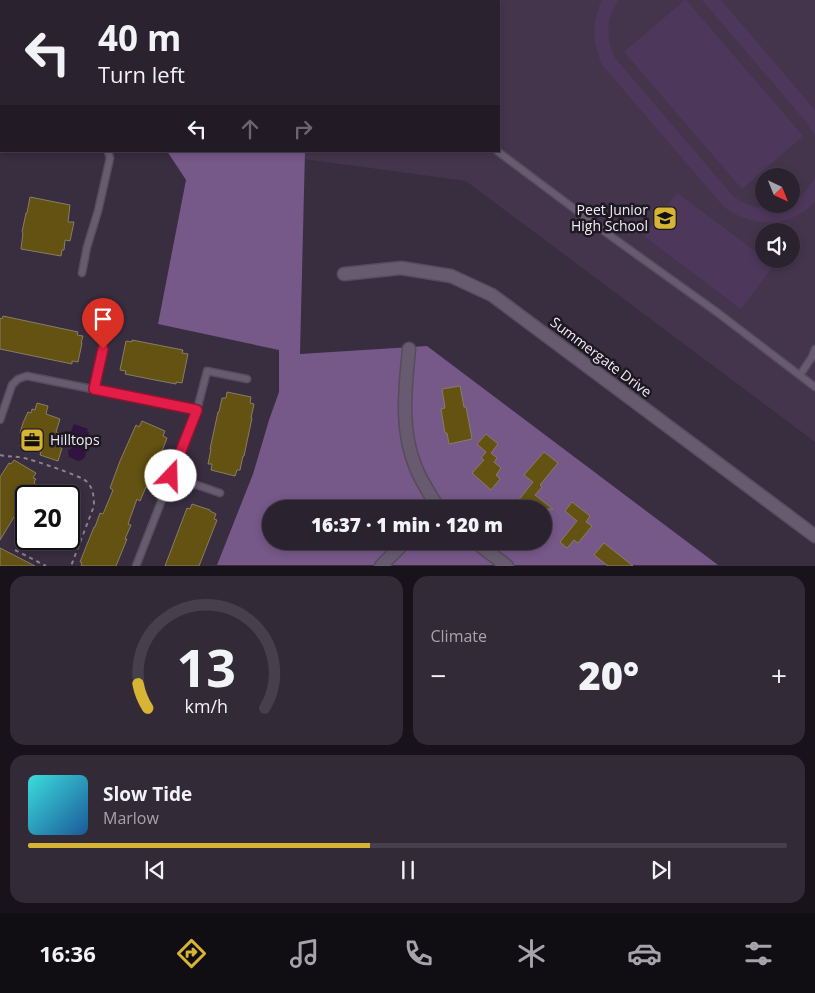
<!DOCTYPE html>
<meta charset="utf-8">
<style>
body{margin:0;font-family:"Open Sans",sans-serif;background:#332a38;color:#f1f3f6;height:100vh;display:flex;flex-direction:column;font-size:19px;white-space:nowrap}
*{box-sizing:border-box;margin:0}
p{font-size:16px;color:#a6a4ab}
.icon{flex:none;width:28px;height:28px;fill:none;stroke:currentColor;stroke-width:2;stroke-linecap:round;stroke-linejoin:round}
.map{position:relative;height:566px;overflow:hidden}
.side{display:flex;flex-direction:column;gap:10px;padding:10px;background:#18131a;flex:1}
.side>*{flex:none}
.banner{position:absolute;left:0px;top:0px;width:500px;height:152px;box-shadow:0 2px 8px #0003,0 0 0 1px #473f4c;background:#2b2230;color:#f1f3f6;overflow:hidden}
.needle{width:32px;rotate:137deg}
.fabs{position:absolute;left:755px;top:168px;display:grid;gap:10px}
.fabs a{display:grid;place-items:center;width:45px;height:45px;border-radius:50%;background:#2b2230;box-shadow:0 2px 8px #0003,0 0 0 1px #473f4c;font-size:25px}
.speed{position:absolute;left:15px;top:485px;display:flex;gap:10px;font-size:25px;font-weight:700;text-align:center}
.speed>*{display:grid;place-content:center;width:65px;height:65px;border-radius:50%;background:#2b2230;box-shadow:0 2px 8px #0003,0 0 0 1px #473f4c;line-height:1}
.speed .limit{border:2px solid #111;border-radius:8px;background:#fff;color:#111}
.pin{position:absolute;display:grid;place-items:center;width:42px;height:42px;color:#fff;margin:-51px -21px;border-radius:50% 50% 50% 0;rotate:-45deg;box-shadow:0 0 5px #0007}
.pin .icon{rotate:45deg}
.me{position:absolute;width:55px;margin:-28px;rotate:21deg;stroke-linejoin:round;filter:drop-shadow(0 0 4px #0008)}
.turn{display:flex;align-items:center;gap:18px;height:105px;padding:0 15px;font-size:22px}
.turn .icon{width:65px;height:65px;stroke-width:2.5}
.turn b{display:block;font-size:35px;line-height:42px}
.lanes{display:flex;align-items:center;height:48px;padding:0 15px;background:#0003;justify-content:center;gap:25px;direction:ltr}
.lanes .off{opacity:.35}
.big{font-size:38px;font-weight:800;line-height:1.1}
.side .tile{flex:1;display:flex;flex-direction:column;justify-content:center;gap:8px;min-width:0;padding:0 18px;border-radius:15px;background:#332a38}
.side .dial{align-items:center;gap:0}
.dial svg{height:130px;overflow:visible;fill:none;stroke:#473f4c;stroke-width:7;stroke-linecap:round;text-anchor:middle}
.dial text{fill:#f1f3f6;stroke:none}
.song{display:flex;align-items:center;gap:15px}
.cover{width:60px;height:60px;border-radius:8px;background:linear-gradient(135deg,hsl(180 70% 55%),hsl(210 70% 35%))}
.played{height:5px;border-radius:2px;background:linear-gradient(90deg,#d7b434 45%,#473f4c 45%)}
.keys{display:flex;justify-content:space-around;direction:ltr}
.heat{display:flex;justify-content:space-between;align-items:center;font-size:28px;direction:ltr}
.side .tiles{flex:1;display:grid;gap:10px;grid-template-columns:1fr 1fr}
.tile:last-child{grid-column:span 2}
.trip{position:absolute;left:262px;top:500px;width:290px;height:50px;border-radius:25px;background:#2b2230;box-shadow:0 2px 8px #0003,0 0 0 1px #473f4c;font-weight:800;line-height:50px;text-align:center}
.dock{display:flex;height:80px;justify-content:space-around;align-items:center;background:#110e13;color:#a6a4ab}
.dock .icon{width:35px;height:35px}
.dock .active{color:#d7b434}
.dock b{font-size:22px;color:#f1f3f6}
.map>svg:first-child{display:block}
.built{fill:#44354d;fill-rule:evenodd}
.green{fill:#4d375b}
.forest{fill:#765889;fill-rule:evenodd}
.water{fill:#30143f}
.building{fill:#635211;stroke:#867e65}
.lines{fill:none;stroke-linecap:round;stroke-linejoin:round}
.service-casing{stroke:#564c5d;stroke-width:9}
.minor-casing{stroke:#564c5d;stroke-width:15}
.path{stroke:#898090;stroke-width:2;stroke-dasharray:4 4;stroke-linecap:butt}
.service{stroke:#685b70;stroke-width:6}
.minor{stroke:#685b70;stroke-width:12}
.route-casing{stroke:#92132f;stroke-width:12}
.route{stroke:#e11d48;stroke-width:9}
.labels{text-anchor:middle;stroke-width:5;stroke-linejoin:round;paint-order:stroke}
.poi-label{font-size:14px;fill:#f0e9f6;stroke:#1d1821;text-anchor:end}
.street-label{font-size:14px;fill:#f0e9f6;stroke:#1d1821}
</style>
<div class="map">
<svg width="815" height="566" viewBox="0 0 815 566">
<rect width="100%" height="100%" fill="#392d40"/>
<path class="built" d="M341 0H815V442L466 181 304 159 305 151H499V1H340ZM764 176H791V204H764ZM764 231H791V259H764Z"/>
<g class="green">
<path d="M602 0H619C605 18 606 39 615 58L733 196C763 218 798 210 815 177V202C788 229 753 228 724 207L603 66C592 44 591 22 602 0Z"/>
<path d="M685 0H686L803 136 742 189 624 52Z"/>
<path d="M702 0H721L815 110V136L807 123Z"/>
<path d="M677 193 774 265 741 309 644 236Z"/>
</g>
<path class="forest" d="M167 151H305L300 354 427 346 718 565H217L253 474 269 420 279 392V350L158 324 186 180ZM271 509H544V541H271Z"/>
<g class="water">
<path d="M74 424 88 429 87 431 89 432 84 447C90 457 80 466 71 457L69 458 68 449 70 450 75 444 74 441 70 439 71 436H69Z"/>
<path d="M55 485C85 486 75 507 69 525V496H48L52 488Z"/>
</g>
<g class="building">
<path d="M30 197 70 205 68 222H74L70 241 65 240 64 250H62L61 256 21 249 23 233 22 232 26 213H27Z"/>
<path d="M3 316 78 332 77 335 83 336 81 343H82L78 362 72 361V364L0 349V318L2 319Z"/>
<path d="M132 340 183 350 182 353 188 354 182 383 176 382V384L155 380 125 374 126 371 120 370 126 341 132 342Z"/>
<path d="M460 386 464 407H466L472 439 449 444 447 433H445L441 409 445 408 442 389Z"/>
<path d="M227 392 251 397 250 403 254 404 251 418H252L244 456H243L240 470H237L235 476 211 470 212 464H208L211 449H210L218 412H219L222 398H226Z"/>
<path d="M37 403 48 406 46 414 60 419 56 432 59 433 54 445 62 448 58 461 40 455 41 452 20 446 24 434 20 433 23 423 28 412 31 413 32 409 35 410Z"/>
<path d="M142 421 165 431 163 436 167 438 148 488 146 487 140 501 137 499 128 524 131 525 125 539H127L116 566H81L82 563 80 562 94 527H95L100 513 103 514 113 490 110 488 120 461 136 425 139 427Z"/>
<path d="M486 434 498 444 491 453 497 458 494 462 501 468 496 475 500 479 491 490 472 473 484 460 481 458 486 452 477 444Z"/>
<path d="M544 452 558 463 540 485 542 487 535 495 553 509H525L517 502 533 482 524 475Z"/>
<path d="M14 460 36 473 33 478 36 479 34 482 35 483 0 540V477L9 463 11 464Z"/>
<path d="M572 502 590 516 586 522 592 526 578 543 574 540 567 548 560 542 577 521 565 511Z"/>
<path d="M192 504 210 510V511L216 514 214 519 217 520 199 566H165L187 508 190 509Z"/>
<path d="M604 543 633 566H608L594 555Z"/>
<path d="M0 548 35 566H0Z"/>
</g>
<g class="lines">
<g class="service-casing">
<g id="service">
<path d="M0 120H1"/>
<path d="M0 137H1"/>
<path d="M497 151 612 237 718 313 815 387"/>
<path d="M82 273 87 247 98 211 110 158 108 151"/>
<path d="M800 375 812 357 815 349"/>
<path d="M94 389 103 349"/>
<path d="M0 420 12 385 18 379 27 376 197 410 207 371 247 379"/>
<path d="M171 476 220 493"/>
<path d="M136 566 197 410"/>
</g>
</g>
<g class="minor-casing">
<g id="minor">
<path d="M31 0V1"/>
<path d="M219 1 222 0"/>
<path d="M344 274 401 268 451 276 492 295 815 536"/>
<path d="M409 349C405 390 400 430 416 468 422 483 431 496 439 509"/>
<path d="M474 541 507 566"/>
<path d="M381 566 406 541"/>
</g>
</g>
<g class="path">
<path d="M0 455C8 457 15 456 23 458 31 459 81 476 86 481 93 487 94 496 94 506L71 566"/>
<path d="M15 550 46 566"/>
</g>
<use href="#service" class="service"/>
<use href="#minor" class="minor"/>
</g>
<g class="lines">
<g class="route-casing">
<path id="route" d="M103 349 94 389 197 410 171 476"/>
</g>
<use href="#route" class="route"/>
</g>
<defs>
<g id="school-square" transform="scale(1.25)"><rect x="-9" y="-9" width="18" height="18" rx="4" fill="#d7b434" stroke="#1d1821"/><path d="M0-5L7-2L0 1L-7-2ZM-4 1L0 2.5L4 1V4Q0 6-4 4Z" fill="#111"/></g>
<g id="office-square" transform="scale(1.25)"><rect x="-9" y="-9" width="18" height="18" rx="4" fill="#d7b434" stroke="#1d1821"/><path d="M-6-3h4V-5.5h4V-3h4V5H-6ZM-1-4.5V-3h2v-1.5ZM-6 0V1H6V0Z" fill="#111"/></g>
</defs>
<g fill-rule="evenodd">
<use href="#school-square" x="665" y="218"/>
<use href="#office-square" x="32" y="440"/>
</g>
<g class="labels">
<g class="poi-label">
<text x="648" y="215">Peet Junior<tspan x="648" dy="16">High School</tspan></text>
<text x="50" y="445" text-anchor="start">Hilltops</text>
</g>
<g class="street-label">
<text transform="translate(601 357) rotate(37)" y="5">Summergate Drive</text>
</g>
</g>
</svg>
<div class="fabs">
<a><svg class="needle" viewBox="-14 -14 28 28"><path d="M0-13l5 13h-10z" fill="#e53935"/><path d="M0 13l5-13h-10z" fill="#a6a4ab"/></svg></a>
<a><svg class="icon" aria-label="sound" viewBox="0 0 24 24"><path d="M4 9h4l5-4v14l-5-4H4zM17 9q2 3 0 6"/></svg></a>
</div>
<div class="speed"><div class="limit">20</div></div>
<div class="pin" style="left:103px;top:349px;background:#d93025"><svg class="icon" aria-label="arrive" viewBox="0 0 24 24"><path d="M6 21V4h12l-3 4 3 4H6"/></svg></div>
<svg class="me" style="left:171px;top:476px" viewBox="-20 -20 40 40"><circle r="19" fill="#fff"/><path d="M0-13L10 11 0 6-10 11z" fill="#e11d48"/></svg>
<div class="trip">16:37 · 1 min · 120 m</div>
<div class="banner">
<div class="turn"><svg class="icon" aria-label="left" viewBox="0 0 24 24"><path d="M17 20v-9H6M10 6l-5 5 5 5"/></svg><div><b>40 m</b>Turn left</div></div>
<div class="lanes"><svg class="icon" aria-label="left" viewBox="0 0 24 24"><path d="M17 20v-9H6M10 6l-5 5 5 5"/></svg><svg class="icon off" aria-label="ahead" viewBox="0 0 24 24"><path d="M12 20V5M6 11l6-6 6 6"/></svg><svg class="icon off" aria-label="right" viewBox="0 0 24 24"><path d="M7 20v-9h11M14 6l5 5-5 5"/></svg></div>
</div>
</div>
<section class="side">
<div class="tiles">
<div class="tile dial"><svg viewBox="0 0 100 80">
<path d="M14 69A42 42 0 1 1 86 69"/>
<path d="M14 69A42 42 0 0 1 8 54" stroke="#d7b434"/>
<text x="50" y="56" font-size="32" font-weight="700">13</text>
<text x="50" y="72" font-size="11">km/h</text>
</svg></div>
<div class="tile"><p>Climate</p>
<div class="heat"><a>−</a><b class="big">20°</b><a>+</a></div>
</div>
<div class="tile">
<div class="song"><i class="cover"></i><div><b>Slow Tide</b><p>Marlow</p></div></div>
<div class="played"></div>
<div class="keys"><svg class="icon" aria-label="previous" viewBox="0 0 24 24"><path d="M18 5L8 12l10 7zM5 5v14"/></svg><svg class="icon" aria-label="pause" viewBox="0 0 24 24"><path d="M8 5v14M16 5v14"/></svg><svg class="icon" aria-label="next" viewBox="0 0 24 24"><path d="M6 5l10 7-10 7zM19 5v14"/></svg></div>
</div>
</div>
</section>
<nav class="dock">
<b>16:36</b>
<svg class="icon active" aria-label="directions" viewBox="0 0 24 24"><path d="M12 3l9 9-9 9-9-9zM9 14v-3h6M13 9l2 2-2 2"/></svg>
<svg class="icon" aria-label="music" viewBox="0 0 24 24"><path d="M9 18V5l10-2v13"/><circle cx="6" cy="18" r="3"/><circle cx="16" cy="16" r="3"/></svg>
<svg class="icon" aria-label="phone" viewBox="0 0 24 24"><path d="M5 4h4l2 5-3 2q2 4 5 5l2-3 5 2v4C11 20 4 13 5 4z"/></svg>
<svg class="icon" aria-label="climate" viewBox="0 0 24 24"><path d="M12 3v18M4 7l16 10M4 17L20 7"/></svg>
<svg class="icon" aria-label="car" viewBox="0 0 24 24"><path d="M5 17H2v-5l4-1 3-4h7l3 4 3 1v5h-3M9 17h6M6 11h13"/><circle cx="7" cy="17" r="2"/><circle cx="17" cy="17" r="2"/></svg>
<svg class="icon" aria-label="filters" viewBox="0 0 24 24"><path d="M4 7h16M4 17h16"/><circle cx="9" cy="7" r="2"/><circle cx="15" cy="17" r="2"/></svg>
</nav>
